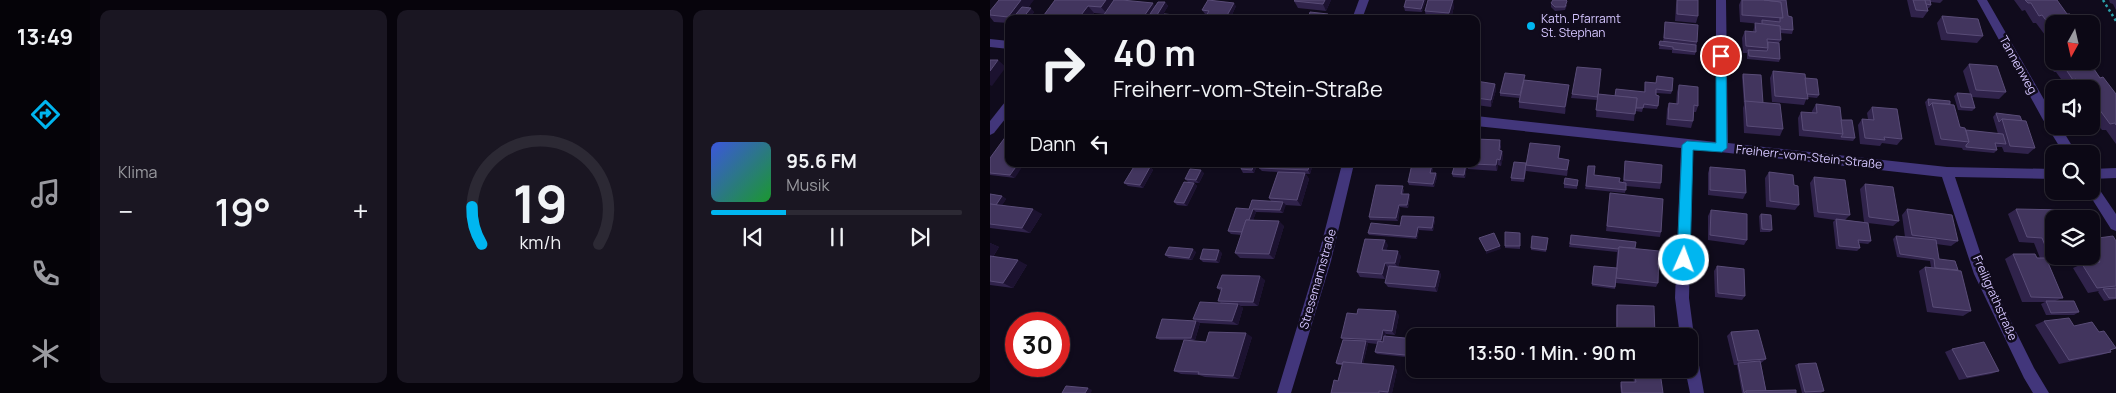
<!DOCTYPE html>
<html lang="de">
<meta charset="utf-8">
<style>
body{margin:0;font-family:Manrope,sans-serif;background:#1a1622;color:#f1f3f6;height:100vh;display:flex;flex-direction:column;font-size:19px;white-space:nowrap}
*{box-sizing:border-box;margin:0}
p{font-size:16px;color:#9a9aa0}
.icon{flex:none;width:28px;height:28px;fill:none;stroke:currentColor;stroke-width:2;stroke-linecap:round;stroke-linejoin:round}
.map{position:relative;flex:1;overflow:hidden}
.drawer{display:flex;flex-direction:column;gap:10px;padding:10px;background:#07040c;width:900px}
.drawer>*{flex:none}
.banner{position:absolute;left:15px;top:15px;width:475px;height:152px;border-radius:10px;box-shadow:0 1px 4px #0004,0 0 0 1px #2c2934;background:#0c0815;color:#f1f3f6;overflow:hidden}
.needle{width:32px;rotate:188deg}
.buttons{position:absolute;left:1055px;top:15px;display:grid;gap:10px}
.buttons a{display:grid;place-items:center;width:55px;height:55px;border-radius:10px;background:#0c0815;box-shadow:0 1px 4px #0004,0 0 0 1px #2c2934;font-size:25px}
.speed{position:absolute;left:15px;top:312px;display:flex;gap:10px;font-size:25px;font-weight:700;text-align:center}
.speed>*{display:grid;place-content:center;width:65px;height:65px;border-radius:50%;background:#0c0815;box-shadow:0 1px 4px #0004,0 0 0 1px #2c2934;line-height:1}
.speed .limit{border:8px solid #d22;background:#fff;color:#111}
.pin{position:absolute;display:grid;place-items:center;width:42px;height:42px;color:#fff;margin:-21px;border:2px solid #fff;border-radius:50%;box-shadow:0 1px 5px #0007}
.me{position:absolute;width:55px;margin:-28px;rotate:2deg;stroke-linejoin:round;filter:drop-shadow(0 0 4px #0008)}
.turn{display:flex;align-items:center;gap:18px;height:105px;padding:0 25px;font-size:22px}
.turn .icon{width:65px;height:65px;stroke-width:2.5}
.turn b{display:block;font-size:35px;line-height:42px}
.then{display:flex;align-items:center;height:48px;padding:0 25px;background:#0003;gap:10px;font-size:19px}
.big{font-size:38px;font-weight:600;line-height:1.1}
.drawer .card{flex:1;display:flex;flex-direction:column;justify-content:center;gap:8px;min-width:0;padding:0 18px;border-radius:10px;background:#1a1622}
.drawer .dial{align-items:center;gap:0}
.dial svg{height:130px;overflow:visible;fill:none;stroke:#2c2934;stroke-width:7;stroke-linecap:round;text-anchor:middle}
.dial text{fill:#f1f3f6;stroke:none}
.song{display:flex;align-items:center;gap:15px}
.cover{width:60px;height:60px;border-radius:8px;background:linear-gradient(135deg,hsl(230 70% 55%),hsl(130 70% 35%))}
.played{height:5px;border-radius:2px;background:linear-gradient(90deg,#00b6f0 30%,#2c2934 30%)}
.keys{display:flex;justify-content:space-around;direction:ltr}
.heat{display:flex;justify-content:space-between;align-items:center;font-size:28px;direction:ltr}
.drawer .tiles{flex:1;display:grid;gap:10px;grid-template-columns:repeat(3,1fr)}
.trip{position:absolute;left:416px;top:328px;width:292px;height:50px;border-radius:10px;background:#0c0815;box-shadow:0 1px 4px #0004,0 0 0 1px #2c2934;font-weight:600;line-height:50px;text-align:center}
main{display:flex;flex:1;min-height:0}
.tab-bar{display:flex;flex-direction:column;width:90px;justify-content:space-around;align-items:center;background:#050308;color:#9a9aa0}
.tab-bar .icon{width:35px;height:35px}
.tab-bar .on{color:#00b6f0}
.tab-bar b{font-size:22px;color:#f1f3f6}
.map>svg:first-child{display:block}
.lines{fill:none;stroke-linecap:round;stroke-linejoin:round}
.path{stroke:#2ca2ac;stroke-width:2.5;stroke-dasharray:2.5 3;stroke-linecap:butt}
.minor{fill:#42367b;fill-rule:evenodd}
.wall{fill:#30234b}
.shaded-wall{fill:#1c1230}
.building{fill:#42355e;stroke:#594c77}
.route{fill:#00b6f0;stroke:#00769c}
.poi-dot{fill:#00b6f0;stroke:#100b1c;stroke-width:2}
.labels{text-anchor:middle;stroke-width:5;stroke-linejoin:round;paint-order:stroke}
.poi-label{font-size:12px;fill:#d5c6ff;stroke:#100b1c;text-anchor:start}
.street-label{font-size:12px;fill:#d5c6ff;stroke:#100b1c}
</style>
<main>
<nav class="tab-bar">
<b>13:49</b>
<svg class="icon on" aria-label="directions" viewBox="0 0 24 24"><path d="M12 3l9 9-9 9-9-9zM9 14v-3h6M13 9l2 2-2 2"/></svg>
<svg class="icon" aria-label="music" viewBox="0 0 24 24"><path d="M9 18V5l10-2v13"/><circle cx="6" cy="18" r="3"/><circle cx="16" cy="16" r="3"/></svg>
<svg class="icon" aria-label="phone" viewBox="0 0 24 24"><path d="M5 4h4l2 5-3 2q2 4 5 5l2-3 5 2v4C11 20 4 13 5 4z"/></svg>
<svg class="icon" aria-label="climate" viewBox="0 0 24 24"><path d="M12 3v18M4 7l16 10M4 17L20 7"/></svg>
</nav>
<section class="drawer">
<div class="tiles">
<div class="card"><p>Klima</p>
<div class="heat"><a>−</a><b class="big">19°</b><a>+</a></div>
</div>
<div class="card dial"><svg viewBox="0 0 100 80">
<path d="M14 69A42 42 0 1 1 86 69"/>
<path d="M14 69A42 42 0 0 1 8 46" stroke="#00b6f0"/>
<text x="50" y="56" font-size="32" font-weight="700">19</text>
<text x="50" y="72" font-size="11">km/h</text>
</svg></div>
<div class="card">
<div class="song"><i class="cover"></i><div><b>95.6 FM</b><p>Musik</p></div></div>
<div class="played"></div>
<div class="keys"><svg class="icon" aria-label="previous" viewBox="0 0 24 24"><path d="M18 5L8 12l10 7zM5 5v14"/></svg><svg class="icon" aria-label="pause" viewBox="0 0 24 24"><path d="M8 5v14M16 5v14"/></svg><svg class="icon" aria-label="next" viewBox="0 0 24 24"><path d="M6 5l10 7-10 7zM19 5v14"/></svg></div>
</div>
</div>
</section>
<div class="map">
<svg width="1126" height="393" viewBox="0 0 1126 393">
<rect width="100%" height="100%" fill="#100b1c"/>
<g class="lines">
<path class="path" d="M1113 0 1126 21"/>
<g class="minor">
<path d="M369 0H379L372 19H362Z"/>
<path d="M726 0H736L738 143 957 167 1064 169V179L965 177 997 273 1044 368 1059 393H1043L1034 378 984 274 952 177 703 149 699 298 704 336 700 342V336H690L685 298 691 148 486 126V116L726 142Z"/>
<path d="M987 0H997L1064 117V126H1070L1087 154H1074L1052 118Z"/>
<path d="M0 39 19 41V49L0 47Z"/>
<path d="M19 101V114L4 133 0 135V121L15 102Z"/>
<path d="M352 164H364L341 261 301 393H287L327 261Z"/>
<path d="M1126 168V178L1101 179V169Z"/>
<path d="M1101 182 1105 183 1126 214V231L1121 229 1097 191H1101Z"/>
<path d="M700 347 705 349 707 354 714 393H700L695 369H700Z"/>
</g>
</g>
<g class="wall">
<path d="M9 0H43L38 8 44 12 39 19H19V23L4 22 0 17V11Z"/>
<path d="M65 0 165 7 175 2 178 6 170 19 163 18 162 19H111L114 14 104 13 100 19H51Z"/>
<path d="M305 0H341L336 11 308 8 304 1Z"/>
<path d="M416 0H436L432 12 415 11 414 7Z"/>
<path d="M682 0H708V16L706 23 685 21 686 5 687 0Z"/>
<path d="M751 0H791L803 30 802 34 790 33 791 40 789 43 790 59 789 62 757 59V53H753L752 38 755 31 763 32 765 23 771 24 750 22 749 5Z"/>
<path d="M917 0H953L950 3 941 2V5L939 8H938V11L933 18 921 17Z"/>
<path d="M1024 0H1067L1064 24V47L1046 23H1043L1035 10 1032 11Z"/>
<path d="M1119 0H1126V10L1123 4 1120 3Z"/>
<path d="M561 3 577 5 575 10 565 11 561 7Z"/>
<path d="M246 6 240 19H214L217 14H215L212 10Z"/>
<path d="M464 6 461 19 436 18 435 11Z"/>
<path d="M952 16 993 36 987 43 951 40 947 23Z"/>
<path d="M675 22 707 42 705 55 682 53V50L669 49 670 41 673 42Z"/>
<path d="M1060 50H1064V61H1095L1126 94V144L1116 130H1112L1101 115V89H1080L1078 86H1076L1066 72H1064L1054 57Z"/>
<path d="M979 64 1016 92 1009 99 982 97 985 108 982 111 968 110 964 96 967 93 980 94 973 71Z"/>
<path d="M783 71 815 78 829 95 827 98 817 97 814 105 782 102 780 78Z"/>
<path d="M753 74 773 103 793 129 790 136 754 133 753 108 754 105 752 77Z"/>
<path d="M667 76 682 91 681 94 666 93 668 106 667 109 653 108 652 112 645 111 644 121 606 117 607 100 581 98 582 94H608L625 96 654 92 655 82 666 83Z"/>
<path d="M535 80 579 85 578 92 575 114 529 108V98L510 96V93Z"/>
<path d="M486 81 505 84 506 90 501 107 486 105Z"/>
<path d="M689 85 708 106 706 112H704L703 121 701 128 676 125 677 109 679 103 686 104 687 92Z"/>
<path d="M938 99 960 104 970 127 976 130 1008 134 1003 117 1006 113 1032 121 1045 148 1038 154 1014 152 1012 147H1006L1007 150 1004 153 973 150 972 148 945 145 935 102Z"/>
<path d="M826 104 851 120 865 138 863 141 809 136 808 118 811 112 822 113V111Z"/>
<path d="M882 107 912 139 907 145 892 143 890 146 870 144 868 125 872 119H878L877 113Z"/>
<path d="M510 140 511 147 510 151H512L513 157 511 166 508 165 507 171 478 169 477 165 475 178 463 177 462 174 465 164H486Z"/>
<path d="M570 146 569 158 579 160 577 176 536 171 534 182 521 181V178L536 163Z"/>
<path d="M0 158 25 178 0 175Z"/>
<path d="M635 161 671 183 670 189 636 186 635 193 595 189 598 166 604 175 633 182Z"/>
<path d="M271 164H323L320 174 307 173H315L319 179 311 206 295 205 293 213 266 212 263 220 294 226 284 259 250 258 245 253 251 235 241 234 238 231 259 209 281 201 279 198 288 172 272 171 269 168Z"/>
<path d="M267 165 264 173H253L251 169Z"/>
<path d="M442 165 443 168 442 173H446L447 177 444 187 419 185 418 182Z"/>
<path d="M160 167 163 170 153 188 138 186 134 183Z"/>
<path d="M720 167 756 193 753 199 718 195V173Z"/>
<path d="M779 172 804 185 809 205 805 210 776 207 775 178Z"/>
<path d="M214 173 209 183 198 182 195 179Z"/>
<path d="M824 177 860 215 855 220 874 222 870 189 875 184 909 221 903 226 878 223 881 241 878 244 869 243 870 248 867 251 846 249 843 222 845 220 824 217 820 183Z"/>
<path d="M588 180 587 189 574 188V184Z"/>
<path d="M204 183 207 186 197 206 187 205 184 202Z"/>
<path d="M414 189 413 194H419L420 197 418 208 410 207 408 221 380 220 379 217Z"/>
<path d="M0 194 12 196 16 199 12 205 52 214 40 233 0 228Z"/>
<path d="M619 199 671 232 670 237 616 231Z"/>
<path d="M917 209 968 241 961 246 946 244 949 259 968 270 981 311 973 316 937 312 929 271 935 267H941L940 261 907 257 903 239 906 236 915 237 912 215Z"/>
<path d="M1026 209 1064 219V256H1080L1073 260H1057L1073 298 1065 301 1089 312 1084 315H1056L1051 304 1055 302H1032L1015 259 1023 254 1050 258 1044 243 1029 242 1018 214Z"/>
<path d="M721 210 757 240 754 245 718 240V216Z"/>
<path d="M771 214 782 230 780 232H770L769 216Z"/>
<path d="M445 220 443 231 429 230 427 239 379 235 378 233 410 226Z"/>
<path d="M530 233V249L515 248V246Z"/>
<path d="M581 235 645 248 668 283 666 287 626 283 625 289 602 286 604 266 626 268 627 252 579 247Z"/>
<path d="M1101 239 1126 241V299L1114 301 1108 292 1109 291 1098 293 1083 268 1092 264 1099 263 1095 256H1101Z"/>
<path d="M558 240 556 252 541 250V248Z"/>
<path d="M0 243 9 247 3 257 37 265 23 288 0 285Z"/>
<path d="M398 245 396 250 411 256 408 267 449 271 451 275 447 292 398 287 395 283 399 268H398L395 279 370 277 367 272Z"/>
<path d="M206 252 202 260 179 258 175 255Z"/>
<path d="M232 253 229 263 213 262 210 259Z"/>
<path d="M727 266 755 296 752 300 725 297 724 271Z"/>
<path d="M275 280 268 306H250L253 308 248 325 210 323 205 340H170L166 338 206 321 203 319 231 303 228 301 231 291 227 288Z"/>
<path d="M627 305 665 336H626V309Z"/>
<path d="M409 315 405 335 396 334V336L425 339V358L387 354 385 352 387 344 378 343 373 364 407 370 402 393H341L348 381 352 365H348L346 363 353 340 351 338Z"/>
<path d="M1054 321 1084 326 1109 332 1126 348 1120 350 1121 352 1111 355 1069 364 1045 325Z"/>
<path d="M741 332 776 359 771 363 776 391 806 393H752L747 365H744L737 336Z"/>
<path d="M262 337 249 379 215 377 209 375 191 374 184 371 216 342Z"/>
<path d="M962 349 1009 371 1001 374 969 380 955 352Z"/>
<path d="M808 364 834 391 831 393H812L805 365Z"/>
<path d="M644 373 673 393H631L630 386 631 382H644L643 376Z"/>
</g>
<g class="shaded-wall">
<path d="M31 0H44L29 19H20L18 17Z"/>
<path d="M116 0H126L117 14 111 7Z"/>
<path d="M335 0H341L336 11 333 4Z"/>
<path d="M434 0H436L432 12 431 9Z"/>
<path d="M463 0 464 6 461 19H460L459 13Z"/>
<path d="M175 2 178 6 170 19 167 15Z"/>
<path d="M163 3 168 10 160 14 163 18 162 19H152Z"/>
<path d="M244 3 246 6 240 19H235Z"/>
<path d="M98 6 104 13 100 19H88Z"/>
<path d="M41 8 44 12 39 19H32Z"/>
<path d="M338 14 339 18V19H336Z"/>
<path d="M8 60 16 67 2 86 0 85V71Z"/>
<path d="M505 84 506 90 501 107V100Z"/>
<path d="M579 85 578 92 575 114V107Z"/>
<path d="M512 151 513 157 511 166 510 160Z"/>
<path d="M507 159 508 165 507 171 506 165Z"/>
<path d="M28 164H34L25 178 20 175Z"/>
<path d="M264 164 267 165 264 173 262 170Z"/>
<path d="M320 164H323L320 174 318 170Z"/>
<path d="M476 164 477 165 475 178 474 175Z"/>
<path d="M442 165 443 168 441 176 440 173Z"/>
<path d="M160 167 163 170 153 188 150 185Z"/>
<path d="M211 170 214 173 209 183 206 180Z"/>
<path d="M315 173 319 179 311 206 307 200Z"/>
<path d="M446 173 447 177 444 187 443 184Z"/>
<path d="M204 183 207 186 197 206 194 203Z"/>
<path d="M419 194 420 197 418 208 417 205Z"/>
<path d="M12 196 16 199 3 220 0 214Z"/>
<path d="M293 202 296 205 293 213 290 210Z"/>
<path d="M409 205 410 207 408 221 406 218Z"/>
<path d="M43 209 52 214 40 233 32 228Z"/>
<path d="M263 209 266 212 258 235 255 232Z"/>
<path d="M444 217 445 220 443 231 442 228Z"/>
<path d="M289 221 294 226 284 259 279 254Z"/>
<path d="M428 227 429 230 427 239 426 237Z"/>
<path d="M395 240 398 245 395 255 392 250Z"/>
<path d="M0 243 9 247 0 261Z"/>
<path d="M510 246 511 249 496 254V251Z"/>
<path d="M203 249 206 252 202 260 199 258Z"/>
<path d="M229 250 232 253 229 263 226 260Z"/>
<path d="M408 251 411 256 408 268 405 263Z"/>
<path d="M28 260 37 265 23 288 13 283Z"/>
<path d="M395 263 398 268 395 279 392 274Z"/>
<path d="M449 271 451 275 447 292 445 287Z"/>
<path d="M270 276 275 280 268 306 263 302Z"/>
<path d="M248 304 253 308 248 325 242 321Z"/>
<path d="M406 311 409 315 405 335 402 331Z"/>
<path d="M206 321 210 323 205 340 201 338Z"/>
<path d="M393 330 396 334 394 344 391 340Z"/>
<path d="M256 333 262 337 249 379 243 376Z"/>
<path d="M376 341 378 343 372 367 370 365Z"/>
<path d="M404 366 407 370 402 393H399L398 392Z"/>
<path d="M98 388 102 390 101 393H95Z"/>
</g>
<g class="building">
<path d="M9 0H31L18 17 0 15V11Z"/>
<path d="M65 0H116L111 7 98 6 88 19 71 18 70 19H51Z"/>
<path d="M124 0H132L163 3 152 19H111Z"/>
<path d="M218 0 244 3 235 19H214L219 11 212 10Z"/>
<path d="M305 0H335L333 4 304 1Z"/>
<path d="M416 0H434L431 9 414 7Z"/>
<path d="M438 0H463L459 13 435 11Z"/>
<path d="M563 0H576L577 1 575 7H565L561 3Z"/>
<path d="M687 0H708V16L687 14Z"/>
<path d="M752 0H774L791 2 793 18 752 15Z"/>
<path d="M774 0H796L798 16 802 17 803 30 790 29V26L772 24V20L790 22V18H793L791 2Z"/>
<path d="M923 0H935L938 11 926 10Z"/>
<path d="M935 0H940L941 5 936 4Z"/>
<path d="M1035 0H1067L1077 14H1080L1086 24H1064V31L1052 15 1049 16 1041 3H1038Z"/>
<path d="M168 2H175L167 15 160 14Z"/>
<path d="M32 7 41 8 32 19H22Z"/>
<path d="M320 12 338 14 336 19H318Z"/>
<path d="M174 14 208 17V19H171Z"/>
<path d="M952 16 988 19 993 36 957 33Z"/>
<path d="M389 17 407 19H388Z"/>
<path d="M675 22 708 25 707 42 674 38Z"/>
<path d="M765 23 790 26 791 40 777 39 778 48 756 46 755 31 766 32Z"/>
<path d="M670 41 706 45V52L683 49V47L669 45Z"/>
<path d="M778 42 789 43 790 59 759 56 758 50 777 51 778 48Z"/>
<path d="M1060 50H1064V55Z"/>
<path d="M0 60H8L0 71Z"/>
<path d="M1068 61H1095L1097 63H1100L1110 78 1113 77 1126 94V125L1125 123 1120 124 1101 98V89H1092L1086 79 1083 80 1073 65H1071Z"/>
<path d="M979 64 1007 66 1016 92 986 90Z"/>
<path d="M587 67 611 69 608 97 582 94Z"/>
<path d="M783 71 815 74 818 99 785 96Z"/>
<path d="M515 73 535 75 530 95 510 93Z"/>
<path d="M753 74 771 75 773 103 755 102Z"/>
<path d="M667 76 683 78 682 91 666 89V95L669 96 668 106 654 104 653 108H646L647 98 625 96 626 89 655 92V82L666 83Z"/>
<path d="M815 78 827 79 829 95 817 94Z"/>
<path d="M534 80 579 85 575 107 529 102Z"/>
<path d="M486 81 505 84 501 100 486 98Z"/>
<path d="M689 85 708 87V106L704 105 703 121 678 119 679 103 688 104Z"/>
<path d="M967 93 981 94 985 108 971 107Z"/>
<path d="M608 94 647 98 645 114 606 110Z"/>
<path d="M938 99 960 101V104L942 103 939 106Z"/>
<path d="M755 101 790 104 793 129 757 126Z"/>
<path d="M942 103 964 105 970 127 975 128 979 142 951 139Z"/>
<path d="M826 104 850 107 853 134 813 130 811 112 827 113Z"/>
<path d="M882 107 907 109 912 139 894 137 895 140 875 138 872 119 884 120Z"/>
<path d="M1006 113 1030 116 1032 121 1012 119 1009 122Z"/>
<path d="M1012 119 1036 121 1045 148 1020 146Z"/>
<path d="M851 120H862L865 138 851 137 853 134Z"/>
<path d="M976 130 1013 134 1016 144 1005 143 1007 150 976 147V145L979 142Z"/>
<path d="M19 132V164H28L20 175 0 173V158Z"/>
<path d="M486 139 510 140 509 150 512 151 510 160 507 159 506 165 483 164H486Z"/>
<path d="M540 143 570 146 568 158 579 160 577 170 536 165Z"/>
<path d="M635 161 672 165 671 183 634 180Z"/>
<path d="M524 162 536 163 534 179 521 178Z"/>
<path d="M253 164H264L262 170 251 169Z"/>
<path d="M271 164H320L318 170 269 168Z"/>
<path d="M422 164 442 165 440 173H446L443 184 418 182Z"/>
<path d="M465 164H476L474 175 462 174Z"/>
<path d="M145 165 160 167 150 185 134 183Z"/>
<path d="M598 166H605L604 175 630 178 629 182 636 183V190L596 186Z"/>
<path d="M720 167 755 170 756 193 720 190Z"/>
<path d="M200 169 211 170 206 180 195 179Z"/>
<path d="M288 172 315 173 307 200 279 198Z"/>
<path d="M779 172 803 175 804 185 808 186 809 205 780 201Z"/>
<path d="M824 177 855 180 860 215 828 212Z"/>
<path d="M575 178 588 180 587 186 574 184Z"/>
<path d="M194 182 204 183 194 203 184 202Z"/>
<path d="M875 184 903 187 909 221 879 217Z"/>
<path d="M386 185 413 186 411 194H419L417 205H409L406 218 379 217Z"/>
<path d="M620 193 673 199 671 232 617 226Z"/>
<path d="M0 194 12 196 6 205 0 204V205Z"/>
<path d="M262 200 293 202 290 210 263 209 259 220H256L252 232 238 231 246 208 259 209Z"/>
<path d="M0 204 43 209 32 228 0 224Z"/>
<path d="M917 209 962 215 968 241 922 235Z"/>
<path d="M1026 209 1075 210 1079 219H1064V255H1059L1052 238 1037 237Z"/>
<path d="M721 210 757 214V240L720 235Z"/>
<path d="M771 214 781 215 782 230 772 229Z"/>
<path d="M412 216 444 217 442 228 428 227 426 237 378 233 381 223 410 226Z"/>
<path d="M846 219 878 223 881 241 868 240 870 248 849 246Z"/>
<path d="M256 220 289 221 279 254 245 253Z"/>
<path d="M515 232 530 233V246H515Z"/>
<path d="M504 233 510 246 496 251 489 238Z"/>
<path d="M581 235 646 242 645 248 629 247 628 249 580 244Z"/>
<path d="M542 236 558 238 556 250 541 248Z"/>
<path d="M906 236 946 240 949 259 965 261 968 270 945 268 944 259 910 254Z"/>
<path d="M1123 236 1126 241V286L1107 288 1092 264 1110 262 1101 247V239Z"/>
<path d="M375 239 395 240 392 250 408 251 405 263H395L392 274 367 272Z"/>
<path d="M179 247 203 249 199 258 175 255Z"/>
<path d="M629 247 669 251 668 283 626 278Z"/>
<path d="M213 249 229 250 226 260 210 259Z"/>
<path d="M1023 254H1045L1047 258H1056L1073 298 1041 297Z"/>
<path d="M0 256 28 260 13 283 0 281Z"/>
<path d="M399 266 449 271 445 287 395 283Z"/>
<path d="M604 266 627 268 625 287 602 284Z"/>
<path d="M727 266 754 269 755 296 728 293Z"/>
<path d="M935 267 971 271 981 311 943 307Z"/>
<path d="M232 275 270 276 263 302 228 301 232 288H227Z"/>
<path d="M1126 288V298H1119L1113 289Z"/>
<path d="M1056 301H1084L1089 312 1061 313Z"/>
<path d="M210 302 248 304 242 321 203 319Z"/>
<path d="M627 305 664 306 665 336H627Z"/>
<path d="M368 309 406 311 402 331 393 330 391 340 351 338 357 313 367 314Z"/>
<path d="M1079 318 1084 326 1102 322 1109 332 1114 331 1126 348 1120 350 1121 352 1079 360 1054 321Z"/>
<path d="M172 319 206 321 201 338H166Z"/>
<path d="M768 330 776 359 748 361 741 332Z"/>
<path d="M219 332 256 333 243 376 208 374 209 372 184 371 194 340 216 342Z"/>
<path d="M394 336 425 339V356L385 352 388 341 393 342Z"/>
<path d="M353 340 376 341 371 364 353 362 352 364 346 363Z"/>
<path d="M994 342 1009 371 977 377 962 349Z"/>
<path d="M770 361 776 391H756L754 393 748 363Z"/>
<path d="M353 362 404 366 398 392 389 391V393H341L344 380 348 381Z"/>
<path d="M826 363 834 391 815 392 808 364Z"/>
<path d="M670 372 673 393H632L631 382H646L644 373Z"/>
<path d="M76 386 98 388 95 393H72Z"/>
<path d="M806 390V393H756V391Z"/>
</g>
<path class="route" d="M731 52 736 56 737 148 732 152 703 150 700 260 694 265 687 260 692 145 697 141 726 143V56Z"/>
<circle class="poi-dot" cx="541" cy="26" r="5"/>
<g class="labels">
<g class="poi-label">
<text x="551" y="23">Kath. Pfarramt<tspan x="551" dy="14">St. Stephan</tspan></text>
</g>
<g class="street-label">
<text transform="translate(1028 65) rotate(61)" y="4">Tannenweg</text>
<text transform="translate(819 157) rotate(6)" y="4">Freiherr-vom-Stein-Straße</text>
<text transform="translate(328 279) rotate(-74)" y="4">Stresemannstraße</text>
<text transform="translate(1005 298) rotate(66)" y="4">Freiligrathstraße</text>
</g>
</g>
</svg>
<div class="buttons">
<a><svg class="needle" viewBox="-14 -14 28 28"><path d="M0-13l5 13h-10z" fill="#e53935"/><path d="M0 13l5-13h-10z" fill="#9a9aa0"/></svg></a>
<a><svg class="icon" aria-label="sound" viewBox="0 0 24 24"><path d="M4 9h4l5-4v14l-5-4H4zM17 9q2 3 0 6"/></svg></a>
<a><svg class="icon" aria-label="search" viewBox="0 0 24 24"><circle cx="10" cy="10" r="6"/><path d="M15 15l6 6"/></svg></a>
<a><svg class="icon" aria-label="layers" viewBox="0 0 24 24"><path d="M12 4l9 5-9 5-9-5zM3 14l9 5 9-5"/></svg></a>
</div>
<div class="speed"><div class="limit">30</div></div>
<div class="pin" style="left:731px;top:56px;background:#d93025"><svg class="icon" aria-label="arrive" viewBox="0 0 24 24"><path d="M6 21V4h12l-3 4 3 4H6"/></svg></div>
<svg class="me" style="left:694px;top:260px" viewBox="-20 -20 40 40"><circle r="17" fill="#00b6f0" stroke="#fff" stroke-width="3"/><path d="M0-11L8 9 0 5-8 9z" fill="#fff"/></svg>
<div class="trip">13:50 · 1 Min. · 90 m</div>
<div class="banner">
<div class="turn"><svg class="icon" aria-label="right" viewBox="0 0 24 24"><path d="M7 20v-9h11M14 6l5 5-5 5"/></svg><div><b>40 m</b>Freiherr-vom-Stein-Straße</div></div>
<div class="then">Dann<svg class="icon" aria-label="left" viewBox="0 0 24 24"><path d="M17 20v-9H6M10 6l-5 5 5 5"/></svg></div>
</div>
</div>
</main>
